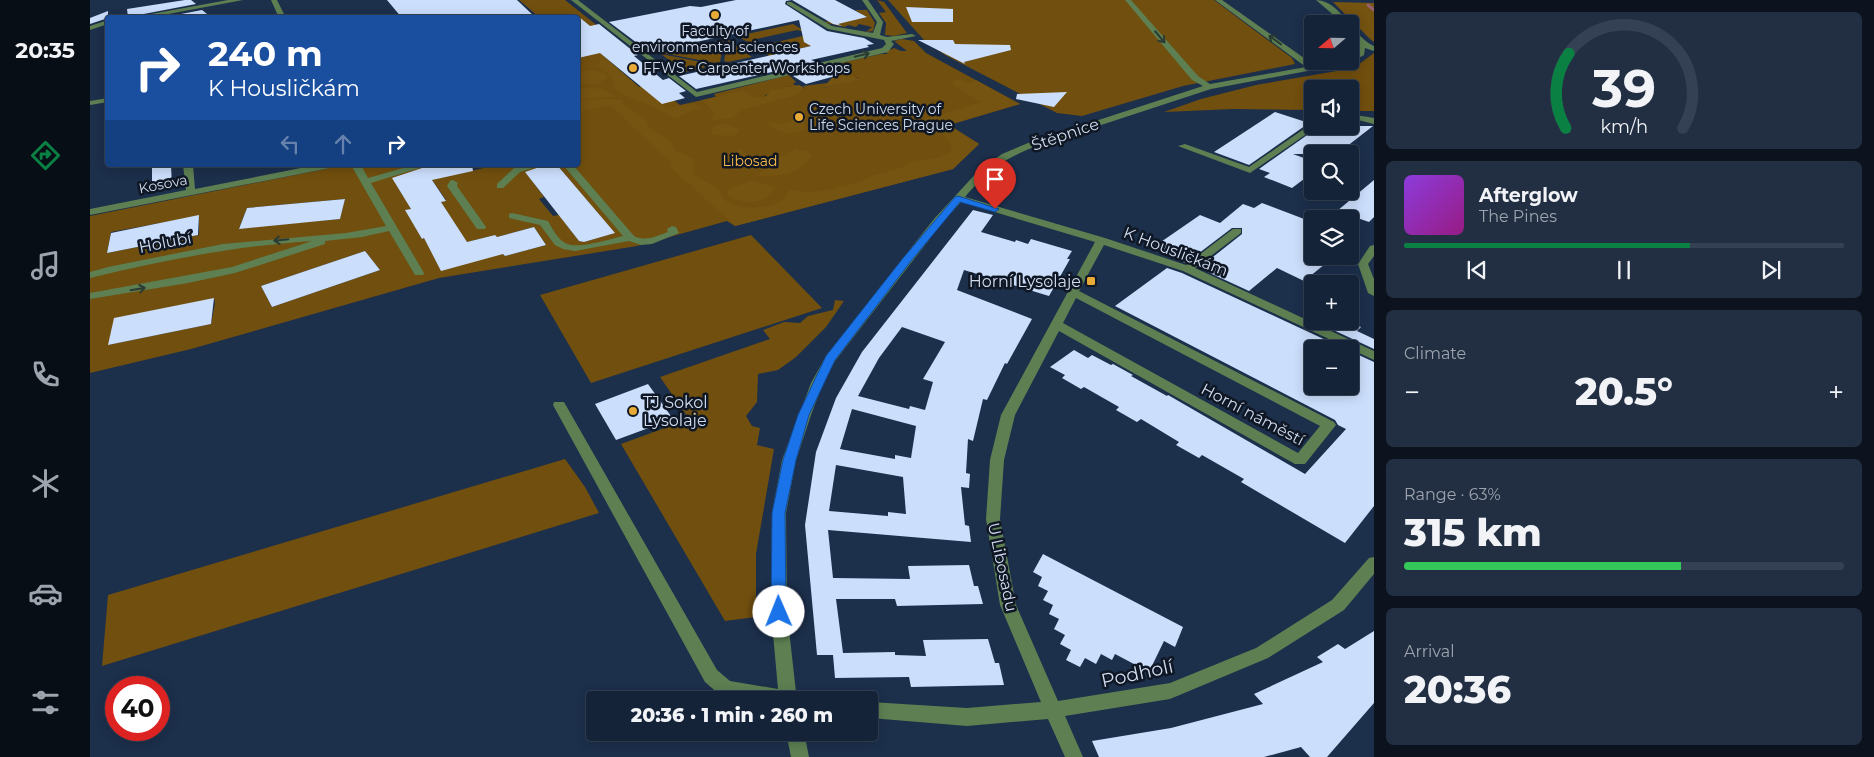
<!DOCTYPE html>
<meta charset="utf-8">
<style>
body{margin:0;font-family:Montserrat,sans-serif;background:#222f43;color:#f1f3f6;height:100vh;display:flex;flex-direction:column;font-size:19px;white-space:nowrap}
*{box-sizing:border-box;margin:0}
p{font-size:16px;color:#9da4ae}
.icon{flex:none;width:28px;height:28px;fill:none;stroke:currentColor;stroke-width:2;stroke-linecap:round;stroke-linejoin:round}
.map{position:relative;flex:1;overflow:hidden}
.details{display:flex;flex-direction:column;gap:12px;padding:12px;background:#0c131f;width:500px}
.details>*{flex:none}
.top-card{position:absolute;left:15px;top:15px;width:475px;height:152px;border-radius:5px;box-shadow:0 2px 12px #0003,0 0 0 1px #344053;background:#1a4fa0;color:#fff;overflow:hidden}
.needle{width:32px;rotate:250deg}
.tools{position:absolute;left:1214px;top:15px;display:grid;gap:10px}
.tools a{display:grid;place-items:center;width:55px;height:55px;border-radius:5px;background:#152338;box-shadow:0 2px 12px #0003,0 0 0 1px #344053;font-size:25px}
.speed{position:absolute;left:15px;top:676px;display:flex;gap:10px;font-size:25px;font-weight:700;text-align:center}
.speed>*{display:grid;place-content:center;width:65px;height:65px;border-radius:50%;background:#152338;box-shadow:0 2px 12px #0003,0 0 0 1px #344053;line-height:1}
.speed .limit{border:8px solid #d22;background:#fff;color:#111}
.pin{position:absolute;display:grid;place-items:center;width:42px;height:42px;color:#fff;margin:-51px -21px;border-radius:50% 50% 50% 0;rotate:-45deg;box-shadow:0 0 5px #0007}
.pin .icon{rotate:45deg}
.me{position:absolute;width:55px;margin:-28px;rotate:359deg;stroke-linejoin:round;filter:drop-shadow(0 0 4px #0008)}
.turn{display:flex;align-items:center;gap:18px;height:105px;padding:0 20px;font-size:22px}
.turn .icon{width:65px;height:65px;stroke-width:2.5}
.turn b{display:block;font-size:35px;line-height:42px}
.lanes{display:flex;align-items:center;height:48px;padding:0 20px;background:#0003;justify-content:center;gap:25px;direction:ltr}
.lanes .off{opacity:.35}
.big{font-size:38px;font-weight:800;line-height:1.1}
.details .tile{flex:1;display:flex;flex-direction:column;justify-content:center;gap:8px;min-width:0;padding:0 18px;border-radius:8px;background:#222f43}
.details .dial{align-items:center;gap:0}
.dial svg{height:130px;overflow:visible;fill:none;stroke:#344053;stroke-width:7;stroke-linecap:round;text-anchor:middle}
.dial text{fill:#f1f3f6;stroke:none}
.song{display:flex;align-items:center;gap:15px}
.cover{width:60px;height:60px;border-radius:8px;background:linear-gradient(135deg,hsl(270 70% 55%),hsl(310 70% 35%))}
.played{height:5px;border-radius:2px;background:linear-gradient(90deg,#0b8043 65%,#344053 65%)}
.keys{display:flex;justify-content:space-around;direction:ltr}
.heat{display:flex;justify-content:space-between;align-items:center;font-size:28px;direction:ltr}
.charge{height:8px;border-radius:4px;background:linear-gradient(90deg,#34c759 63%,#344053 0)}
.trip{position:absolute;left:496px;top:691px;width:292px;height:50px;border-radius:5px;background:#152338;box-shadow:0 2px 12px #0003,0 0 0 1px #344053;font-weight:800;line-height:50px;text-align:center}
main{display:flex;flex:1;min-height:0}
.dock{display:flex;flex-direction:column;width:90px;justify-content:space-around;align-items:center;background:#080e16;color:#9da4ae}
.dock .icon{width:35px;height:35px}
.dock .on{color:#0b8043}
.dock b{font-size:22px;color:#f1f3f6}
.map>svg:first-child{display:block}
.green{fill:#714f0e;fill-rule:evenodd}
.forest{fill:#755311}
.lines{fill:none;stroke-linecap:round;stroke-linejoin:round}
.stream{stroke:#95606b;stroke-width:3}
.building{fill:#cbdefb;fill-rule:evenodd}
.minor{fill:#5d7f52;fill-rule:evenodd}
.oneway{stroke:#2a3b34}
.route{fill:#1a73e8;stroke:#114b97}
.poi-dot{fill:#e9ab38;stroke:#0f1724;stroke-width:2}
.labels{text-anchor:middle;stroke-width:5;stroke-linejoin:round;paint-order:stroke}
.far-poi-label{font-size:14px;fill:#d0dcef;stroke:#0f1724;text-anchor:start}
.far-park-label{font-size:14px;fill:#f9bb4d;stroke:#0f1724}
.far-street-label{font-size:14px;fill:#d0dcef;stroke:#0f1724}
.street-label{font-size:16px;fill:#d0dcef;stroke:#0f1724}
.poi-label{font-size:16px;fill:#d0dcef;stroke:#0f1724;text-anchor:end}
.near-street-label{font-size:19px;fill:#d0dcef;stroke:#0f1724}
</style>
<main>
<nav class="dock">
<b>20:35</b>
<svg class="icon on" aria-label="directions" viewBox="0 0 24 24"><path d="M12 3l9 9-9 9-9-9zM9 14v-3h6M13 9l2 2-2 2"/></svg>
<svg class="icon" aria-label="music" viewBox="0 0 24 24"><path d="M9 18V5l10-2v13"/><circle cx="6" cy="18" r="3"/><circle cx="16" cy="16" r="3"/></svg>
<svg class="icon" aria-label="phone" viewBox="0 0 24 24"><path d="M5 4h4l2 5-3 2q2 4 5 5l2-3 5 2v4C11 20 4 13 5 4z"/></svg>
<svg class="icon" aria-label="climate" viewBox="0 0 24 24"><path d="M12 3v18M4 7l16 10M4 17L20 7"/></svg>
<svg class="icon" aria-label="car" viewBox="0 0 24 24"><path d="M5 17H2v-5l4-1 3-4h7l3 4 3 1v5h-3M9 17h6M6 11h13"/><circle cx="7" cy="17" r="2"/><circle cx="17" cy="17" r="2"/></svg>
<svg class="icon" aria-label="filters" viewBox="0 0 24 24"><path d="M4 7h16M4 17h16"/><circle cx="9" cy="7" r="2"/><circle cx="15" cy="17" r="2"/></svg>
</nav>
<div class="map">
<svg width="1284" height="757" viewBox="0 0 1284 757">
<rect width="100%" height="100%" fill="#1c2f4b"/>
<g class="green">
<path d="M429 0H475L509 27 488 31V18L449 17Z"/>
<path d="M787 0 794 2 817 33 804 36 795 35 796 23 789 13 796 12Z"/>
<path d="M798 0H1124L1202 58 1205 64 1093 86 992 116 967 113 855 55 834 40Z"/>
<path d="M765 10H777L785 23 783 31 776 32 782 27 769 24 766 27 758 25 755 27 733 22 776 17Z"/>
<path d="M703 24 716 32 707 30 662 40 665 42C658 43 654 40 648 36Z"/>
<path d="M717 35 721 46 682 55 683 59 668 48 670 46Z"/>
<path d="M812 39 824 41 836 53 930 104 859 125 889 144 863 169 645 226 637 221 547 246 349 278 101 349 0 373V216L255 165H362L368 174 402 166 404 168 415 165H465L437 174 454 197 449 199 463 216 469 215 489 241 494 242 524 233 467 165H488V57L511 51V54L549 87 585 101 590 105 626 97 624 94 699 75 706 82 703 84 706 86 694 87 692 90H684L673 97 707 93 715 88 713 86 737 83 733 88 760 81H767L768 78 749 73 746 69 755 67 750 63 791 54H798L795 52 804 48 811 51H817L804 41ZM340 177 356 200 351 202 365 230 332 239 316 210 321 209 317 202 320 199 317 194 313 196 306 184ZM255 199 250 219 149 228 157 208ZM109 216V235L17 253 21 232ZM444 227 456 245 437 250 436 248 434 251 415 256 413 254 346 250 405 235 407 237ZM275 251 290 270 182 307 171 286ZM124 298 125 303 121 324 18 345Z"/>
<path d="M634 40 630 62 624 63 573 53Z"/>
<path d="M638 40 662 57 638 62 634 61Z"/>
<path d="M1284 53V111H1260V89H1222V110L1143 109 1074 112 1111 99 1166 85 1264 68Z"/>
<path d="M571 54 621 64V66L595 72Z"/>
<path d="M661 235 732 308 501 383 450 295Z"/>
<path d="M745 300 754 301 736 327 706 357 688 370 668 374 667 402 656 416 662 426 670 428 667 445 684 449 666 554V617L635 621 531 444 599 419 570 377 680 339 673 330 694 322 710 323 718 316 743 310Z"/>
<path d="M475 459 495 487 509 513 12 666 18 595Z"/>
</g>
<g class="forest">
<path d="M1243 2 1284 3V42L1280 39Z"/>
<path d="M511 51V54L549 87 552 86 577 108 602 103 614 108 610 110 604 109 603 111 592 115 590 119C580 118 578 114 570 110 559 104 530 96 524 88 526 75 515 73 508 65L511 58 507 52Z"/>
<path d="M496 71H508L516 74 518 78 507 84H488V73Z"/>
<path d="M752 73 762 75 770 80 732 88 743 77Z"/>
<path d="M868 78C874 82 879 86 886 80L930 104 859 125 889 144 863 169 645 226 579 166 582 164 520 105 488 112V101L512 99 532 100 533 104 556 119C560 137 581 131 584 149L602 158 604 160 603 173C610 180 619 182 626 188 632 192 632 199 639 203 653 210 696 210 698 190L720 192 739 190 772 181 784 175 805 170 825 161 847 158 859 153 862 146 853 134 827 121 891 102 863 85 862 82Z"/>
<path d="M709 85 715 88 706 95 652 110 642 118 622 120 623 112 612 100 653 90 665 98 676 96 681 90H691L694 87Z"/>
<path d="M488 87 513 89 526 97 488 99Z"/>
<path d="M712 118 716 125 715 129C704 137 684 133 677 122L696 124 703 120Z"/>
<path d="M636 124 649 129V132L643 136 622 135V129L624 125Z"/>
<path d="M649 148 653 149V153L656 156 653 161 644 165 627 154 645 152Z"/>
<path d="M706 148 709 151 717 150 723 157C717 161 712 167 707 170 695 177 681 176 667 176L679 163Z"/>
<path d="M663 180 684 187C678 206 651 206 638 195V189Z"/>
</g>
<g class="lines">
<path class="stream" d="M1278 5 1284 10"/>
</g>
<g class="building">
<path d="M95 0H101L106 4 38 17 37 9Z"/>
<path d="M297 0H427L446 18H312Z"/>
<path d="M646 0H745L777 17 748 24 752 26 743 24 702 0 696 1 695 4 737 31 774 38 784 44 777 45 779 47 721 60 726 62 606 89 589 76 721 46 714 42 709 20 559 52 519 22 600 6 611 7Z"/>
<path d="M816 7 863 9V22H822Z"/>
<path d="M112 10 122 18H70Z"/>
<path d="M18 11V18L0 24V18Z"/>
<path d="M488 16 500 26 509 24 548 55 544 56 573 80 579 78 596 91 589 93 595 98 572 104 510 53 488 58Z"/>
<path d="M828 40H863L865 44 920 45 921 50 874 62 875 64Z"/>
<path d="M737 68 749 75 716 84 703 76Z"/>
<path d="M977 92 964 107 926 99 927 94Z"/>
<path d="M1185 112 1219 123 1159 165 1124 152Z"/>
<path d="M1230 126H1283L1247 154H1203L1222 161V173L1202 188 1174 177 1180 173 1169 169Z"/>
<path d="M62 165H81L82 187 62 191Z"/>
<path d="M341 165H382L383 171 342 180 356 201 351 202 377 242 405 235 407 237 444 227 456 245 415 256 413 254 351 271 334 238 332 239 315 210 321 209 302 178Z"/>
<path d="M455 165H467L525 233 494 242 489 241 435 172Z"/>
<path d="M1284 180V217L1279 222 1247 211Z"/>
<path d="M255 199 250 219 149 229 157 208Z"/>
<path d="M1172 203 1222 222V256H1245L1214 281 1187 268 1159 291 1109 268 1152 234V228H1142L1096 263 1088 260 1091 258 1065 246 1110 215 1130 223 1153 204 1164 208Z"/>
<path d="M883 210 903 215 891 232 925 242 926 240 938 244 941 239 982 251 977 259H980L959 296 874 270 867 290 942 319 917 364 915 363 897 400 893 399 883 441 878 439 876 473 880 474 879 488 871 487 875 525 879 526 881 542 738 530 743 578 820 579 818 566 879 565 884 586H888L893 604 807 606 805 599H746L753 653 805 652V655L836 656 833 640 898 639 905 663H909L914 685 821 687 819 677 745 678 743 655H727L715 525 726 452 746 398 772 352ZM812 327 855 342 833 379 843 382 835 410 820 406 819 409 768 396 789 358ZM762 409 826 426 821 458 805 455V459L750 449ZM746 465 813 477 816 514 798 512V516L739 511Z"/>
<path d="M109 215 108 235 17 253 21 233Z"/>
<path d="M275 251 290 270 182 307 171 286Z"/>
<path d="M1077 268 1092 273 1255 349H1222V386H1260V351L1284 362V506L1255 543 1151 482 1154 479 1112 455 1109 458 1086 445 1089 442 1051 419 1047 422 1026 410 1029 407 994 387 991 389 972 378 975 375 960 367 984 350 998 358 1002 355 1021 365 1023 364 1043 375 1041 376 1077 396 1078 395 1215 474 1256 429 1248 425 1245 420 1025 306Z"/>
<path d="M124 298 121 324 18 345 24 318Z"/>
<path d="M1224 321H1258L1271 327 1267 331 1284 339V349Z"/>
<path d="M558 384 583 419 526 440 505 404Z"/>
<path d="M953 554 1093 627 1085 647 1074 641 1059 672 1025 654 1022 660 1011 654 1006 664 995 658 990 667 976 660 981 650 970 644 975 635 964 629 969 619 959 614 963 605 953 600 958 591 948 586 952 577 943 572Z"/>
<path d="M1284 631V703L1237 757H1220L1211 747 1174 757H1009L1002 741 1081 728 1173 704 1164 694 1233 662 1227 657 1248 644 1255 649Z"/>
</g>
<g class="lines">
<g class="minor">
<path d="M138 0H153L57 18H39Z"/>
<path d="M181 0H187L196 18H189Z"/>
<path d="M481 0H488L607 92 792 48 796 44 794 40 738 29 697 4V2H701L742 26 783 33 787 22 772 0H778L793 22 790 35 797 37 822 34 826 36 801 41 804 44 798 52 606 97Z"/>
<path d="M1035 0H1041L1108 76 1120 84 1216 67 1125 0H1132L1224 65 1246 61H1260V58L1267 52 1268 44 1260 31V24H1254L1226 0C1250 0 1264 38 1284 46V51L1275 48 1274 55 1260 63 1121 89 944 147C910 161 899 169 875 197L1015 238 1096 265 1143 229H1151V233L1105 268 1284 351V360L1093 271 1014 245 989 291 1244 422 1246 425 1215 464H1205L969 331 925 415 914 460 910 519 926 605 968 701 1080 683 1166 648 1242 600 1279 558 1284 557V574L1254 610 1178 658 1080 699 975 716 993 757H975L958 719 877 726 780 718V702L877 708 951 702 910 605 896 519 900 460 911 415 1005 242 871 202 852 223 745 361 733 383 721 415 706 460 696 513 697 612 706 692 711 694 714 700H653L636 697 630 695 615 682 463 405 464 402H474L627 670 640 681 688 689 681 612 682 513 692 460 721 383 736 356 844 219 890 169 912 154 938 143 1113 86 1102 80ZM986 298 1230 426 1208 453 973 323Z"/>
<path d="M18 20V24L0 30V26Z"/>
<path d="M18 98V102L0 105V101Z"/>
<path d="M1260 114 1284 118V124L1260 118Z"/>
<path d="M1221 124 1222 126H1228L1160 173 1088 146 1095 144 1159 167Z"/>
<path d="M93 165H103L105 189 226 165H245L240 168 0 215V209L96 190Z"/>
<path d="M261 165H271L278 178 324 165H339L281 183 334 273 333 275H325L299 231 272 237 235 241V244L145 273 98 283 0 299V293L142 267 222 241C147 246 73 260 0 278V272L18 267 133 244 256 233 296 226Z"/>
<path d="M437 165H453L430 172 413 188H407V184L424 168Z"/>
<path d="M473 165H483L544 236C556 242 567 236 578 232L577 229 582 226 586 227 589 233 562 244 551 245 539 241 485 251 473 249 465 245 450 225 419 218V214L422 213 458 221C462 228 467 238 475 243 487 250 520 239 533 236Z"/>
<path d="M363 180 368 183 367 186 396 227 395 229H387L357 186 360 181Z"/>
<path d="M1284 245V256L1278 264 1284 279V296L1278 293 1268 264 1280 246Z"/>
<path d="M696 732H714L719 757H701Z"/>
</g>
</g>
<defs><path id="oneway-shaft" d="M-6 0H5M1.5-3L5.5 0L1.5 3" fill="none" stroke-width="1.6" stroke-linecap="round" stroke-linejoin="round" transform="scale(1.25)"/></defs>
<g class="oneway">
<use href="#oneway-shaft" transform="translate(1070 37) rotate(50)"/>
<use href="#oneway-shaft" transform="translate(1185 40) rotate(-144)"/>
<use href="#oneway-shaft" transform="translate(772 55) rotate(-13)"/>
<use href="#oneway-shaft" transform="translate(191 240) rotate(174)"/>
<use href="#oneway-shaft" transform="translate(48 289) rotate(-9)"/>
</g>
<path class="route" d="M868 196 909 209 905 212 870 202 821 261 745 360 719 415 706 460 695 513 696 612 694 616 689 618 684 616 681 612 682 513 693 460 708 415 736 356 814 257 865 197Z"/>
<g class="poi-dot">
<circle cx="625" cy="15" r="5"/>
<circle cx="543" cy="68" r="5"/>
<circle cx="709" cy="117" r="5"/>
<rect x="996" y="276" width="10" height="10" rx="2.5"/>
<circle cx="543" cy="411" r="5"/>
</g>
<g class="labels">
<g class="far-poi-label">
<text x="625" y="36" text-anchor="middle">Faculty of<tspan x="625" dy="16">environmental sciences</tspan></text>
<text x="553" y="73">FFWS - Carpenter Workshops</text>
<text x="719" y="114">Czech University of<tspan x="719" dy="16">Life Sciences Prague</tspan></text>
</g>
<g class="far-park-label">
<text x="660" y="166">Libosad</text>
</g>
<g class="far-street-label">
<text transform="translate(73 184) rotate(-11)" y="5">Kosova</text>
</g>
<g class="street-label">
<text transform="translate(975 134) rotate(-19)" y="6">Štěpnice</text>
<text transform="translate(75 242) rotate(-11)" y="6">Holubí</text>
<text transform="translate(1086 251) rotate(21)" y="6">K Housličkám</text>
<text transform="translate(1163 414) rotate(28)" y="6">Horní náměstí</text>
<text transform="translate(913 567) rotate(78)" y="6">U Libosadu</text>
</g>
<g class="poi-label">
<text x="991" y="287">Horní Lysolaje</text>
<text x="553" y="408" text-anchor="start">TJ Sokol<tspan x="553" dy="18">Lysolaje</tspan></text>
</g>
<g class="near-street-label">
<text transform="translate(1047 673) rotate(-12)" y="7">Podholí</text>
</g>
</g>
</svg>
<div class="tools">
<a><svg class="needle" viewBox="-14 -14 28 28"><path d="M0-13l5 13h-10z" fill="#e53935"/><path d="M0 13l5-13h-10z" fill="#9da4ae"/></svg></a>
<a><svg class="icon" aria-label="sound" viewBox="0 0 24 24"><path d="M4 9h4l5-4v14l-5-4H4zM17 9q2 3 0 6"/></svg></a>
<a><svg class="icon" aria-label="search" viewBox="0 0 24 24"><circle cx="10" cy="10" r="6"/><path d="M15 15l6 6"/></svg></a>
<a><svg class="icon" aria-label="layers" viewBox="0 0 24 24"><path d="M12 4l9 5-9 5-9-5zM3 14l9 5 9-5"/></svg></a>
<a>+</a>
<a>−</a>
</div>
<div class="speed"><div class="limit">40</div></div>
<div class="pin" style="left:905px;top:209px;background:#d93025"><svg class="icon" aria-label="arrive" viewBox="0 0 24 24"><path d="M6 21V4h12l-3 4 3 4H6"/></svg></div>
<svg class="me" style="left:689px;top:612px" viewBox="-20 -20 40 40"><circle r="19" fill="#fff"/><path d="M0-13L10 11 0 6-10 11z" fill="#1a73e8"/></svg>
<div class="trip">20:36 · 1 min · 260 m</div>
<div class="top-card">
<div class="turn"><svg class="icon" aria-label="right" viewBox="0 0 24 24"><path d="M7 20v-9h11M14 6l5 5-5 5"/></svg><div><b>240 m</b>K Housličkám</div></div>
<div class="lanes"><svg class="icon off" aria-label="left" viewBox="0 0 24 24"><path d="M17 20v-9H6M10 6l-5 5 5 5"/></svg><svg class="icon off" aria-label="ahead" viewBox="0 0 24 24"><path d="M12 20V5M6 11l6-6 6 6"/></svg><svg class="icon" aria-label="right" viewBox="0 0 24 24"><path d="M7 20v-9h11M14 6l5 5-5 5"/></svg></div>
</div>
</div>
<section class="details">
<div class="tile dial"><svg viewBox="0 0 100 80">
<path d="M14 69A42 42 0 1 1 86 69"/>
<path d="M14 69A42 42 0 0 1 16 23" stroke="#0b8043"/>
<text x="50" y="56" font-size="32" font-weight="700">39</text>
<text x="50" y="72" font-size="11">km/h</text>
</svg></div>
<div class="tile">
<div class="song"><i class="cover"></i><div><b>Afterglow</b><p>The Pines</p></div></div>
<div class="played"></div>
<div class="keys"><svg class="icon" aria-label="previous" viewBox="0 0 24 24"><path d="M18 5L8 12l10 7zM5 5v14"/></svg><svg class="icon" aria-label="pause" viewBox="0 0 24 24"><path d="M8 5v14M16 5v14"/></svg><svg class="icon" aria-label="next" viewBox="0 0 24 24"><path d="M6 5l10 7-10 7zM19 5v14"/></svg></div>
</div>
<div class="tile"><p>Climate</p>
<div class="heat"><a>−</a><b class="big">20.5°</b><a>+</a></div>
</div>
<div class="tile"><p>Range · 63%</p><b class="big">315 km</b><div class="charge"></div></div>
<div class="tile"><p>Arrival</p><b class="big">20:36</b></div>
</section>
</main>
